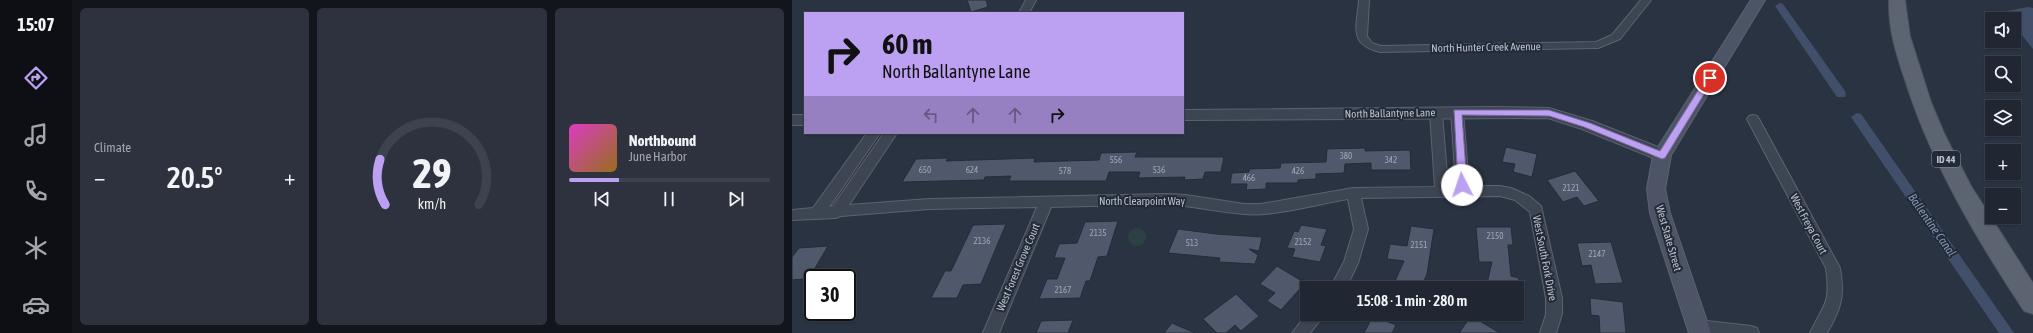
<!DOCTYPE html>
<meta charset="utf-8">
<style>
body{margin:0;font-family:"Asap Condensed",sans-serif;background:#2d323e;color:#f1f3f6;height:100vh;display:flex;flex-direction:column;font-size:15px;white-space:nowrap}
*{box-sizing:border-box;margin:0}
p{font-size:13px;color:#a2a5ac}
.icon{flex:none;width:22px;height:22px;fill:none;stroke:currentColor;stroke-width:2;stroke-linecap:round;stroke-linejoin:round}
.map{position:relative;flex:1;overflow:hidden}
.drawer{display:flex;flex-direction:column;gap:8px;padding:8px;background:#12151c;width:720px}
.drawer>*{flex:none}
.top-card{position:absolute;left:12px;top:12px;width:380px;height:122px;border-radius:0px;box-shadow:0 1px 3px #0004,0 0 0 1px #3d434d;background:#bca0f2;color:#111;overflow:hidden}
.fabs{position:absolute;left:1193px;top:12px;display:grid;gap:8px}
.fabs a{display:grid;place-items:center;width:36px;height:36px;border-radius:0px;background:#202632;box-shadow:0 1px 3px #0004,0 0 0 1px #3d434d;font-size:20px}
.speed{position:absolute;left:12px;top:269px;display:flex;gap:8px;font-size:20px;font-weight:700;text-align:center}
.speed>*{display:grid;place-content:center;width:52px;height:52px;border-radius:50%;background:#202632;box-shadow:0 1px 3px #0004,0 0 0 1px #3d434d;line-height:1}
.speed .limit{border:2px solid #111;border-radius:6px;background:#fff;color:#111}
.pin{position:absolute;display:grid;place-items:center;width:34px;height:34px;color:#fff;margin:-17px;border:2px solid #fff;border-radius:50%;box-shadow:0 1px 4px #0007}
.me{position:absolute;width:44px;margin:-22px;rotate:356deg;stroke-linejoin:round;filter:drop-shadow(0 0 3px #0008)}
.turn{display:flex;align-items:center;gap:14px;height:84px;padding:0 12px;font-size:18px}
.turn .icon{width:52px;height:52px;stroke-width:2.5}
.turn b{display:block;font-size:28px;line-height:34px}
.lanes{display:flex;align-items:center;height:38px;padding:0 12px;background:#0003;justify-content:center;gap:20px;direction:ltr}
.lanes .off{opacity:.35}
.big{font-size:30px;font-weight:600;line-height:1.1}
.drawer .widget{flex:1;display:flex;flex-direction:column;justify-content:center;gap:6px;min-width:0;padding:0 14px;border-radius:6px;background:#2d323e}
.drawer .dial{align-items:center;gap:0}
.dial svg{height:104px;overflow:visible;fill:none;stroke:#3d434d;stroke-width:7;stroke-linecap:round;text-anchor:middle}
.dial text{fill:#f1f3f6;stroke:none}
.song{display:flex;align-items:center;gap:12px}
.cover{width:48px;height:48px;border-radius:6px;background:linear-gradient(135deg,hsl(310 70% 55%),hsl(40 70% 35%))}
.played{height:4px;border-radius:2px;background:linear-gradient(90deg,#bca0f2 25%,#3d434d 25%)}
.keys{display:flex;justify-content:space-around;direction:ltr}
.heat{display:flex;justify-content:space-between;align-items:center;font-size:22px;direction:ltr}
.drawer .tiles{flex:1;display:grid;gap:8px;grid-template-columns:repeat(3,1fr)}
.trip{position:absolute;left:508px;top:281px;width:224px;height:40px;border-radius:0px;background:#202632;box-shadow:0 1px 3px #0004,0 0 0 1px #3d434d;font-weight:600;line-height:40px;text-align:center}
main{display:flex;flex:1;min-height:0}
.dock{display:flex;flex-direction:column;width:72px;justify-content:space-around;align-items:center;background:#0d0f14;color:#a2a5ac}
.dock .icon{width:28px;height:28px}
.dock .on{color:#bca0f2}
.dock b{font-size:18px;color:#f1f3f6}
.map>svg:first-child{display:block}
.green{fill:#2d4144}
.water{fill:#414f6a}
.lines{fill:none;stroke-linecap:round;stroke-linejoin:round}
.canal{fill:#414f6a;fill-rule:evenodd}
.building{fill:#50596b;stroke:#242c39}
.minor-casing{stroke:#5c636f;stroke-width:2}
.tertiary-casing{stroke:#5c636f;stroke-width:2}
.secondary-casing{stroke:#5c636f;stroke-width:2}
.primary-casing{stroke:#484e5b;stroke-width:2}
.minor{fill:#3e4552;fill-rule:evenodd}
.tertiary{fill:#3e4552;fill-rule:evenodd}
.secondary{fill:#4c5465;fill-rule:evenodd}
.primary{fill:#5c6472;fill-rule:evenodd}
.route{fill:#bca0f2;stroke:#7a689d}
.labels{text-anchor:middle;stroke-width:4;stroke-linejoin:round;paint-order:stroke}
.number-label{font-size:9px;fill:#a0a6b4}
.shield{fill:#222a37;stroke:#8d939f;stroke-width:1}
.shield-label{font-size:10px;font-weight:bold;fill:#bbc0cc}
.street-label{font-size:11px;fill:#bbc0cc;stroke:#222a37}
.water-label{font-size:12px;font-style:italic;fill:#8595b1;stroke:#222a37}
</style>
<main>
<nav class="dock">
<b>15:07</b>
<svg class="icon on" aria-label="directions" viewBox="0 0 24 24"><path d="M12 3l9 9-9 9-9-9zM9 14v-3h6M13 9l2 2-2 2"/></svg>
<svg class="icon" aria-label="music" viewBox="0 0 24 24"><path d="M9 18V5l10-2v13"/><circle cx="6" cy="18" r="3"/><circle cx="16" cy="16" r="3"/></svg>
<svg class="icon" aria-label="phone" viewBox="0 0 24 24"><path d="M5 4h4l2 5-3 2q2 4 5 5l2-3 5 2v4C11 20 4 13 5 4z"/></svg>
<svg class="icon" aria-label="climate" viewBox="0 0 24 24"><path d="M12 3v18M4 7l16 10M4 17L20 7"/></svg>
<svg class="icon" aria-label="car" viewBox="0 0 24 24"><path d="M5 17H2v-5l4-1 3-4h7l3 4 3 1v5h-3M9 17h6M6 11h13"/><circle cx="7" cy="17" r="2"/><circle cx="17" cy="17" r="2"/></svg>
</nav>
<section class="drawer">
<div class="tiles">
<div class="widget"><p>Climate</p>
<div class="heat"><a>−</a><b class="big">20.5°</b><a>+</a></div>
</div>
<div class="widget dial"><svg viewBox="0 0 100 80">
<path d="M14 69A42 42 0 1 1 86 69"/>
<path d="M14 69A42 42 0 0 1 10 34" stroke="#bca0f2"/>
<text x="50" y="56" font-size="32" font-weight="700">29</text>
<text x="50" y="72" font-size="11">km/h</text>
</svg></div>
<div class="widget">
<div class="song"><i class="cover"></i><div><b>Northbound</b><p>June Harbor</p></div></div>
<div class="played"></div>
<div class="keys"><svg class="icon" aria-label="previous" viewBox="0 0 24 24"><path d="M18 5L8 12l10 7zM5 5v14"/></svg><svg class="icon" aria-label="pause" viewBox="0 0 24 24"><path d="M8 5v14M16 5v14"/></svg><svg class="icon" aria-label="next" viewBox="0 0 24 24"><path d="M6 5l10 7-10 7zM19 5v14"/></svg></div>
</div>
</div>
</section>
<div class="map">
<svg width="1241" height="333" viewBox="0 0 1241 333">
<rect width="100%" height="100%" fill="#2a3342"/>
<circle class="green" cx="345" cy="237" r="9"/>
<path class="water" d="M1236 7 1241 8V49L1222 25V19H1217L1215 11Z"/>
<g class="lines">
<g class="canal">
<path d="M988 3 991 4 1053 91 1054 94 1053 97H1045L983 6Z"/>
<path d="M1065 113 1069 114 1222 333H1207L1061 120 1059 117Z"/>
</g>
</g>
<g class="building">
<path d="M175 0H194L196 7 179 12Z"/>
<path d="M714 147 745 154 740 177 721 172 723 164 710 162Z"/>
<path d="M573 148V151L618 150 619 170H579V163L553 164 552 173 524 174V179L506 180V183H474V189L454 190 455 184H438L440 173 457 172V169L488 168 489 163 534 162 535 149Z"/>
<path d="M345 152 343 157H432L429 172H413L411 179 392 180 393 177 346 178 348 172H317L314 181H217L219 176 193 177 192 180 110 182 124 159 156 158 154 161 243 158 242 162 307 160 309 153Z"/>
<path d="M783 171 807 201 792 206 785 197 771 202 755 180Z"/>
<path d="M326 221 315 256 306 257 298 281H294L288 298 247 299 255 279H265L273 258H262L267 244 285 243 293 222Z"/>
<path d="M214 224 189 284 171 285 165 298H139L153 271H159L181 225Z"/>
<path d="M509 225 535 229 529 245 534 246 528 262 500 257 503 249 495 248 502 231 506 232Z"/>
<path d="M619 226 642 229 635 274 629 288H600L612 261 595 259 598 244 615 246Z"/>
<path d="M684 227H719L721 245H716L719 276 727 278 725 288H694L700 262H687Z"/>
<path d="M386 229 424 234 470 237 467 251 457 249 466 255 463 264 427 262 428 258 376 253Z"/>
<path d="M819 242 831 283 803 284 799 265 790 266 785 243Z"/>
<path d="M36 246 23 268H29L22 278 0 280V257L7 248Z"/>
<path d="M485 266 513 283 489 310 475 301 483 293 468 284Z"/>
<path d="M444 294 467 316 449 331 443 325 434 333H425L411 319Z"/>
<path d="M798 298 831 302 834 333H808L807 316 799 315Z"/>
<path d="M581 316 604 325 600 333H572Z"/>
<path d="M679 316 708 333H667Z"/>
<path d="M281 320 276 333H244L249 321Z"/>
<path d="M380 323 403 333H372Z"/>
</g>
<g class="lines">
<g class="minor-casing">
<g id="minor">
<path d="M234 0H244L237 13H227Z"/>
<path d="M567 0H577L575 36 580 43 589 46 804 42 820 35 849 0H859L828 39 806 48 588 52C556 44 565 27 567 0Z"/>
<path d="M665 108 671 112 677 186H708L719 188 737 196 749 206 770 298V314L764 333H748L754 314V298L738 212 723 200 708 196 569 198 576 229 566 263 554 288H538L552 262 562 229 556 199C526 204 480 217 452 214 426 212 401 206 375 204L259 207 207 333H191L245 207 137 209 49 216 44 218 0 220V210L21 208 75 133H88L37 207 41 206 92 133H105L57 205 137 199 375 194 394 195 452 204H469L561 188 643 187 638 113 640 110H648L650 113 656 187 664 186 659 112Z"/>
<path d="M961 115 965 116 967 119 1048 268C1053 296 1049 309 1035 333H1018C1032 303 1039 305 1034 268L955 119 957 116Z"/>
<path d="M515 314H533L518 333H500Z"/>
<path d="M906 320 959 326 965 328 967 333H903L900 332 898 327 900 322Z"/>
</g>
</g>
<g class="tertiary-casing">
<g id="tertiary">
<path d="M702 107 757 108 800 121 876 151 878 155 876 159 870 161 864 159 790 129 756 118 391 120V110Z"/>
<rect x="0" y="115" width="13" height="10"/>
</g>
</g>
<g class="secondary-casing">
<path id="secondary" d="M959 0H973L879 155 873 189 878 213 919 333H897L858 213 855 189 861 155Z"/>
</g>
<g class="primary-casing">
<path id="primary" d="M1097 0H1113L1118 36 1139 102 1152 133 1179 186 1241 283V314L1232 311C1184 238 1139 163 1113 80 1104 54 1096 28 1097 0Z"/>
</g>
<use href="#minor" class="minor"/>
<use href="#tertiary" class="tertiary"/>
<use href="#secondary" class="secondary"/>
<use href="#primary" class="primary"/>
</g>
<path class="route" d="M918 75 922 78 873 158 870 159 792 127 757 116 670 115 675 185 670 189 666 185 662 110H757L798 123 868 151 915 76Z"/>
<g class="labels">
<g class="number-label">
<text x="554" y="159">380</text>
<text x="324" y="163">556</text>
<text x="599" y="163">342</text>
<text x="133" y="173">650</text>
<text x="180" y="173">624</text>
<text x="367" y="173">536</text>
<text x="273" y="174">578</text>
<text x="506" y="174">426</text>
<text x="457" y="181">466</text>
<text x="779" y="191">2121</text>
<text x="306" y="236">2135</text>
<text x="703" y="239">2150</text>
<text x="190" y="244">2136</text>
<text x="511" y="245">2152</text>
<text x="400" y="246">513</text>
<text x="627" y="248">2151</text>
<text x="805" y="257">2147</text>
<text x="271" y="293">2167</text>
</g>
<rect class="shield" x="1140" y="151" width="28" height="16" rx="3"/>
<g class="shield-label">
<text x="1154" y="163">ID 44</text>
</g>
<g class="street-label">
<text transform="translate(694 47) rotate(-1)" y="4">North Hunter Creek Avenue</text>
<text transform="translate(598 113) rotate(-1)" y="4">North Ballantyne Lane</text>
<text x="350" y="205">North Clearpoint Way</text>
<text transform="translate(1017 224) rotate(62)" y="4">West Freya Court</text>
<text transform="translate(877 238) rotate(74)" y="4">West State Street</text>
<text transform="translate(753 258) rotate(79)" y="4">West South Fork Drive</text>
<text transform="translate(226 267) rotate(-67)" y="4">West Forest Grove Court</text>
</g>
<g class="water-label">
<text transform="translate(1140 225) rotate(55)" y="4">Ballentine Canal</text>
</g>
</g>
</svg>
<div class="fabs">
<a><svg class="icon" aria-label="sound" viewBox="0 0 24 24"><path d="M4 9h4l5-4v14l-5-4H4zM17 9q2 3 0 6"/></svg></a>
<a><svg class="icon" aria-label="search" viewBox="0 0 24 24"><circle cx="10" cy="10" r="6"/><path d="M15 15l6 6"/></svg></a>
<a><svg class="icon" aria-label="layers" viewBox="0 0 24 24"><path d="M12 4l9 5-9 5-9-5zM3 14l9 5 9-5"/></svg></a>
<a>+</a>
<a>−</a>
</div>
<div class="speed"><div class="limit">30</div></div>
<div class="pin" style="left:918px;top:78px;background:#d93025"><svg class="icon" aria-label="arrive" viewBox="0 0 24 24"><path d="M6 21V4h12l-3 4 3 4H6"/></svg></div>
<svg class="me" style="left:670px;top:185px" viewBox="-20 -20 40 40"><circle r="19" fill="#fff"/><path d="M0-13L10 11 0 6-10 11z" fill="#bca0f2"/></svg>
<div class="trip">15:08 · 1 min · 280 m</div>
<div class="top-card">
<div class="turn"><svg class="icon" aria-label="right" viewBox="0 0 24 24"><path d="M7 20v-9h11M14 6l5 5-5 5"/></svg><div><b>60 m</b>North Ballantyne Lane</div></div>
<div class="lanes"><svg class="icon off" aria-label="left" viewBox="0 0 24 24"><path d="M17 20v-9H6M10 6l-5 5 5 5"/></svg><svg class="icon off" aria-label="ahead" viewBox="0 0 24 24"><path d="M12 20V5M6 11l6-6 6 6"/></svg><svg class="icon off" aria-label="ahead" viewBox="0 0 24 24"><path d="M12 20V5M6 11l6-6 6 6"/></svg><svg class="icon" aria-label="right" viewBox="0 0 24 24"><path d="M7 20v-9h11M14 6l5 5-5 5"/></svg></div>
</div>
</div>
</main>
